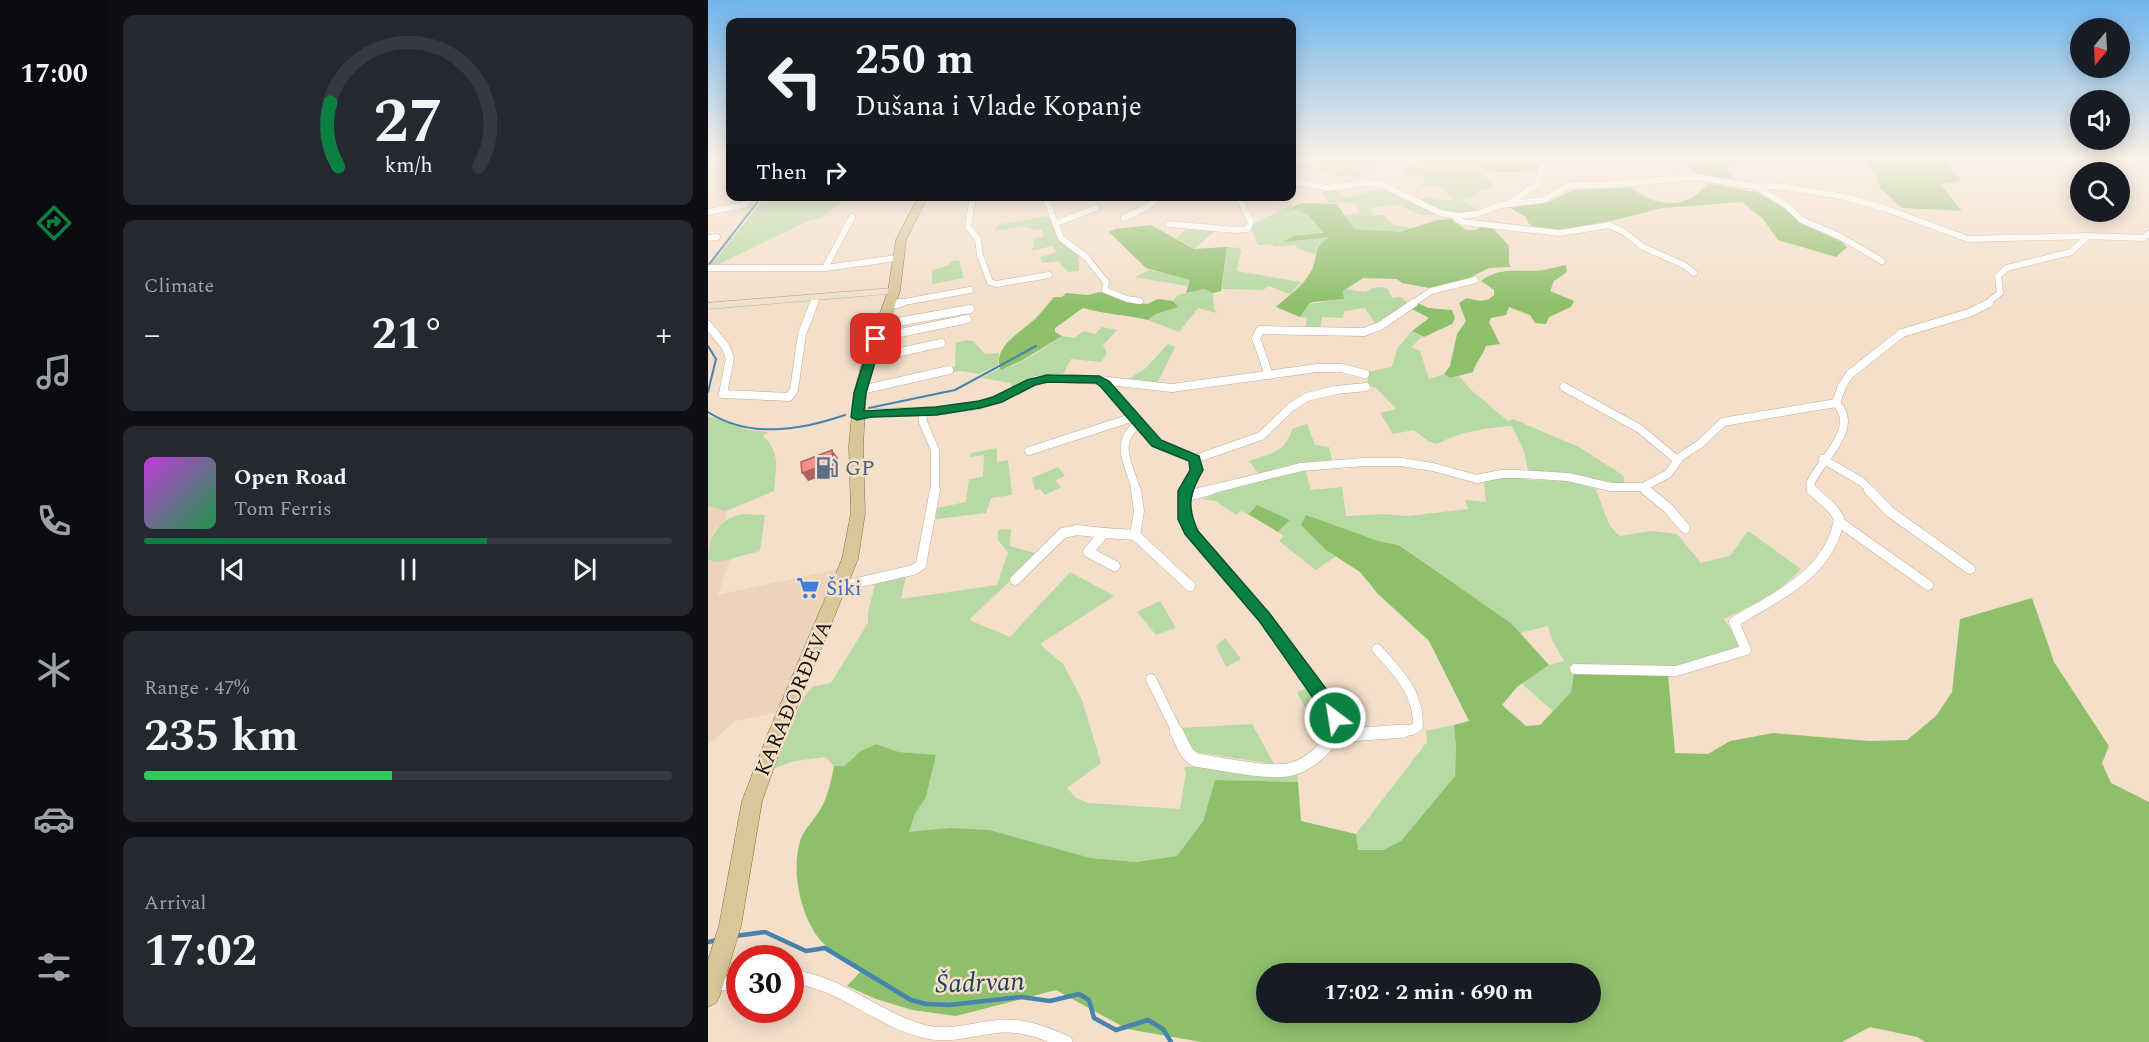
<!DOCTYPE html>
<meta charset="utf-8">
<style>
body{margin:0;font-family:Spectral,serif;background:#242831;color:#f1f3f6;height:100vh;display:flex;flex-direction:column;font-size:22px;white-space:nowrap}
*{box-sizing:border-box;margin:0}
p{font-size:20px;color:#9ea1a6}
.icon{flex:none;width:33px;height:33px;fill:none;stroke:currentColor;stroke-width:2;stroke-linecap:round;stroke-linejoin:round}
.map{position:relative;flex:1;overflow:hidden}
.side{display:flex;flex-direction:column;gap:15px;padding:15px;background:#0d0f14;width:600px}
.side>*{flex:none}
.top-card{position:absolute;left:18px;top:18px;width:570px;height:183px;border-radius:12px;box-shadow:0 3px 15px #0003;background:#171b24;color:#f1f3f6;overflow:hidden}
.needle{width:39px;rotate:198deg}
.buttons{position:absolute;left:1362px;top:18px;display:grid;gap:12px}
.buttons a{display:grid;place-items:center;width:60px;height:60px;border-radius:50%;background:#171b24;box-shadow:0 3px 15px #0003;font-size:30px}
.speed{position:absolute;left:18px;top:945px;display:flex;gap:12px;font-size:30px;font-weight:700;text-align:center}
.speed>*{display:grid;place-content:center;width:78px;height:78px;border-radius:50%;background:#171b24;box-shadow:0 3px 15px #0003;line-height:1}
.speed .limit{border:9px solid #d22;background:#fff;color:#111}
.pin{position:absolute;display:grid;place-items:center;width:51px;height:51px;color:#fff;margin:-26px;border-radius:12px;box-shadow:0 3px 9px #0006}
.me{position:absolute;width:66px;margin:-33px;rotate:329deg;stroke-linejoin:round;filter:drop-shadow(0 0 4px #0008)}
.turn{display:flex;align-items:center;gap:21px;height:126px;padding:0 30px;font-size:27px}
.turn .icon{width:78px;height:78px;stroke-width:2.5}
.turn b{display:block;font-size:42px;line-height:51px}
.then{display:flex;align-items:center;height:57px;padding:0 30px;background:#0003;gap:12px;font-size:22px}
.big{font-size:45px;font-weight:700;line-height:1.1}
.side .widget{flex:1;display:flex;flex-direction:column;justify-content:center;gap:9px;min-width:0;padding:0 21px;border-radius:12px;background:#242831}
.side .dial{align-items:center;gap:0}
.dial svg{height:156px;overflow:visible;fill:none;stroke:#363941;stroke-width:7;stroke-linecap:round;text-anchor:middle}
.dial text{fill:#f1f3f6;stroke:none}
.song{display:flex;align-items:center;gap:18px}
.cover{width:72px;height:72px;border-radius:9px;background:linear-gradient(135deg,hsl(290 70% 55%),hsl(140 70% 35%))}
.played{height:6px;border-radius:3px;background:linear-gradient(90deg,#0b8043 65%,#363941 65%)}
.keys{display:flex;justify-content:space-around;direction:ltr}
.heat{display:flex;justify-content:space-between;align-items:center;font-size:33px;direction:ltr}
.charge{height:9px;border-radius:4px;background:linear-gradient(90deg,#34c759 47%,#363941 0)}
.trip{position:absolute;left:548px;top:963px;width:345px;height:60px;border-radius:30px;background:#171b24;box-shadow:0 3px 15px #0003;font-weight:700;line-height:60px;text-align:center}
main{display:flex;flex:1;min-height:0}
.tab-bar{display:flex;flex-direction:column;width:108px;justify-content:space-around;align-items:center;background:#090b0e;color:#9ea1a6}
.tab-bar .icon{width:42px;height:42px}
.tab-bar .selected{color:#0b8043}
.tab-bar b{font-size:27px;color:#f1f3f6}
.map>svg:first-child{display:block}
.built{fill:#edd3b9}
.green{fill:#b7d9a3}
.forest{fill:#8ec06c;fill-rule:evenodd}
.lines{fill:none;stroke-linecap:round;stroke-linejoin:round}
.stream-far1{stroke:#4684ad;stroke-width:2}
.stream{stroke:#4684ad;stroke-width:4.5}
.street-far3-casing{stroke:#c0ad99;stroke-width:7}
.street-far2-casing{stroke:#c0ad99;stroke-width:9}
.street-far1-casing{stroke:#c0ad99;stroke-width:11}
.street-casing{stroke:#c0ad99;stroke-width:14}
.secondary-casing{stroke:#c0ad99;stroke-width:1}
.primary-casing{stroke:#856f3b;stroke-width:1}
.street-far3{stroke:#fff;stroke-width:6}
.street-far2{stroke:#fff;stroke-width:8}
.street-far1{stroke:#fff;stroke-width:10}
.street{stroke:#fff;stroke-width:13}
.secondary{fill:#ece2cc;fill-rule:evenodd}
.primary{fill:#d9c699;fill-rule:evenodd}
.shaded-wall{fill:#ac6363}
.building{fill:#f58e8d;stroke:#ac6363;stroke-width:1.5}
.route{fill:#0b8043;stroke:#07532c;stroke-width:1.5}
.labels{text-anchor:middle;stroke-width:5;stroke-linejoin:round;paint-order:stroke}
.service-label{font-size:21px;fill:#4e5e75;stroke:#f3dfca;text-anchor:start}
.shop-label{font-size:21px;fill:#366cbe;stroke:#f3dfca;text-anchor:start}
.street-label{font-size:21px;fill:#19130b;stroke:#f3dfca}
.near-water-label{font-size:27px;font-style:italic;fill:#1c415b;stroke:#f3dfca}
</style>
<main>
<nav class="tab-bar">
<b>17:00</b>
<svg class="icon selected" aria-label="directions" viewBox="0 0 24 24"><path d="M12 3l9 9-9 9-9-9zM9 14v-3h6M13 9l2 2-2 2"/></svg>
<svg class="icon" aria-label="music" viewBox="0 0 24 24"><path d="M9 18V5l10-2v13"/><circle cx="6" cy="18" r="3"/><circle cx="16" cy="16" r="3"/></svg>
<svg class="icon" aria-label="phone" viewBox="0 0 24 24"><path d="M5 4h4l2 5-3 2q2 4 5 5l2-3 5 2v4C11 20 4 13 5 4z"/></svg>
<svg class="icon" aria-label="climate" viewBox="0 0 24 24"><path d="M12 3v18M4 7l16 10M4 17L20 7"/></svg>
<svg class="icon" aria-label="car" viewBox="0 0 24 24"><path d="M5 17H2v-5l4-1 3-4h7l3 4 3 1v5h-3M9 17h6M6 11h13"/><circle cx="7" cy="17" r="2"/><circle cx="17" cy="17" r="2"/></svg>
<svg class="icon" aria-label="filters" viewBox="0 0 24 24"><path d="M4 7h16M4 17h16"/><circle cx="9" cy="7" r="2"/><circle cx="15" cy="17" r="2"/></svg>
</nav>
<section class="side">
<div class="widget dial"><svg viewBox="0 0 100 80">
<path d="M14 69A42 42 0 1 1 86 69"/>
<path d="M14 69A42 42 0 0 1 10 36" stroke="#0b8043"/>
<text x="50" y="56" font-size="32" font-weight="700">27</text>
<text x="50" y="72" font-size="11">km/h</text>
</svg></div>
<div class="widget"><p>Climate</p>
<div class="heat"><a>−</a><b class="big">21°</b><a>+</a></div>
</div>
<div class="widget">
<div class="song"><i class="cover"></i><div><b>Open Road</b><p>Tom Ferris</p></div></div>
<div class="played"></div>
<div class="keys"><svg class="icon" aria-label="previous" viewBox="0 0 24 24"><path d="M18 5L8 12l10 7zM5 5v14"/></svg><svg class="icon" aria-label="pause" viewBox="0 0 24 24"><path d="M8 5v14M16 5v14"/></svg><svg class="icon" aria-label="next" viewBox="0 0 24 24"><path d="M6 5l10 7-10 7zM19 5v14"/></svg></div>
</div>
<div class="widget"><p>Range · 47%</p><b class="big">235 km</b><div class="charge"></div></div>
<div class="widget"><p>Arrival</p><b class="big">17:02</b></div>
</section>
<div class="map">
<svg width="1441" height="1042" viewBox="0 0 1441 1042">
<rect width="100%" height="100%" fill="#f3dfca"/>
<g class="built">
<path d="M0 506 18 511V519L6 530 0 558Z"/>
<path d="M22 558 10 595 131 569 72 712 28 721 0 744V560L10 562Z"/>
</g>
<g class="green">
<path d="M610 158H696L670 164 672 166 647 178 641 175 632 177 607 170 584 172V166L610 161Z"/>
<path d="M709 158C747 158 762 153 787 187L767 192 768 196 754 200 772 211C745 217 735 212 712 200L720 197 731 200H747C737 190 730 183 716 187L711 184 720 182 711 174 699 177 696 168 715 164Z"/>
<path d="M678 188 735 215H713L691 205 663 208 665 215H677L684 224 707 229 692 232 646 229 637 216 652 213 647 205 636 202 621 203 614 192 626 189 636 198Z"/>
<path d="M63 197H138C127 206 117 219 102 220L9 265H3L52 204 58 203Z"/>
<path d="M585 204 583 208 600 215 616 233 579 239 622 237 610 246 607 254 589 248 588 245 566 247 564 244 550 245 543 228 547 223 576 209 578 206Z"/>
<path d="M339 216 347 223 349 238 376 255 370 257 371 271 360 272 350 261 335 263 332 257 349 252 344 246 323 251 326 247 325 238 336 237 334 229 326 230 315 226 287 231 289 225Z"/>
<path d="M482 225 509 229 486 249 469 238Z"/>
<path d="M519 247 531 248 533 251 529 271 593 282 582 294 561 286 555 290 514 289Z"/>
<path d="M251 260 256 278 224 284V270L242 265V262Z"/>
<path d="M442 270 482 279 483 281 479 286 426 277Z"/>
<path d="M674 287 680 289 684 298 693 297 699 303 669 326 657 308 636 311 635 318 614 317 612 330H597L599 318 592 317 601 304 636 299 635 291 638 289 658 292 664 288Z"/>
<path d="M496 289 505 293 506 309 509 313 490 308 471 332 440 320 448 314 469 307 465 301 470 295Z"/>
<path d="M394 327 409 330 395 345 399 354 393 362 363 359 354 376 306 389 302 383 274 378 292 368C303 372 342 344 354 336L367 338 375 331 387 334Z"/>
<path d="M704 331 714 337 703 347 712 351 721 379 736 374 742 378 751 376 762 389 800 421 805 419 871 447 913 474 916 478V485L855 473 820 471 816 451 804 426C776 428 754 431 729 444L720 441 706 430 685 434 672 413 688 409 668 388 660 385 659 372 684 367 689 349Z"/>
<path d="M258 340 265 341 277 354 291 353 290 365 271 374 254 371 245 372 242 369 247 366 248 343Z"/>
<path d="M460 344 467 347 448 386 421 379 438 368Z"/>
<path d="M0 416 40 430 60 432 55 436C73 453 68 468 66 491L18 511 0 506Z"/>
<path d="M599 424 607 445 621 447 624 460 592 463 550 473 541 461C560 455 580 451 584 429Z"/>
<path d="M289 448V462L300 460 304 495 283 498 278 513 228 519 229 508 258 502 261 479 275 477 276 455 262 457 263 453Z"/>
<path d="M350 467 357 476 347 480 353 487 337 495 332 489 327 490 324 478Z"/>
<path d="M597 469 603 490 634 487 638 516 674 514 700 516 760 509 757 500 778 502 776 482 803 476 823 480 863 481 888 489C894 503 898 527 912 536L944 531 969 534 993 563 1022 556 1040 531 1093 569C1072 592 1044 605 1016 619L1034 646 966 669 861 667 866 673 863 692 845 711 814 684 841 665 856 661 844 640 840 626 812 633 803 623 692 545 670 541 618 550 628 556 608 570 571 541 576 536 570 532 582 520 546 507 540 514 533 511 528 515 508 501 495 499 521 487Z"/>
<path d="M33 514 57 515 52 551 10 562 0 560C2 536 8 521 33 514Z"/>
<path d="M303 529 302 546 330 554 261 620 302 637 362 572 406 596 332 644 356 665 374 700 393 763 359 788 368 798 380 803 472 809 478 773 476 767 504 766 589 773 590 782 507 780 495 821 469 856 428 862 382 858 241 828 200 833 207 814 218 797 228 755 191 752 168 744 153 751 136 766H126L118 757 86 761 64 769C72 752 91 696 105 687 109 685 118 685 123 683L160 623V613L167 584 198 576 193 599 289 585 300 552 290 540V530Z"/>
<path d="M452 601 468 628 448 635 429 612Z"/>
<path d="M517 638 533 659 518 667 508 646Z"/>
<path d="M602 687 621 712 624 726 615 742 589 692Z"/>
<path d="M544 724 566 764 487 752 472 728Z"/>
<path d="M746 725 748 748 747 776 693 841 675 850H649L648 834 719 742 718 731Z"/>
</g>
<g class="forest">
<path d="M754 158H854C823 176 783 178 754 158Z"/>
<path d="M976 158H1038L1019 169 1031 183 985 175 986 172Z"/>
<path d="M1153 158H1233L1254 181 1232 184 1254 211 1194 208 1172 188 1168 174Z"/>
<path d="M1000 183 1051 193 1084 213 1092 223 1134 242 1139 247 1128 257 1070 240 1055 219 1034 202 954 208 867 230 848 231 828 228 821 224 818 217 800 207 839 203 865 190 924 188C949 208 979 210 1000 183Z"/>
<path d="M593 203 629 204 646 229 692 232 729 220 743 219 758 230H767L773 227 785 228 801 246V264L803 267 781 268 747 285 721 288 694 283 689 279 655 278 635 291 636 299 605 302 601 304 592 317 568 307C579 297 595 286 602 273 612 258 602 248 622 237L575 242 586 236 616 233 600 215 583 208Z"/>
<path d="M443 225 486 249 519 247 513 291 505 293 496 289 478 293 482 280 438 268 401 232 408 229Z"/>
<path d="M858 265 859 272 846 281 842 291 866 301 863 307 841 317 838 324 827 323 822 315 801 307 798 315 783 318 781 322 792 344 778 346C774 357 767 363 765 372L742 378 736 374 742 366 749 334 758 321 751 303 759 298C769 301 778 303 786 295V290L773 281C789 268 805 271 824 271 836 271 847 267 858 265Z"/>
<path d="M392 292 431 303 439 304 450 299 465 301 470 307 448 314 440 320C418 315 396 314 375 308L347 328V332L354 336 313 361 293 370C282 347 317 330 331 315 336 309 341 303 346 297H354L358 293 380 295Z"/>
<path d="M710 303 720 308 744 310 747 318 744 324 716 337 704 331 721 318 702 308Z"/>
<path d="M549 505 582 520 570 532 540 514Z"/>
<path d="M598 515 670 541 691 545 803 623 841 665 809 687 794 705 818 726 832 725 863 692 866 673 960 675 967 753 1000 754 1022 741 1065 733 1161 741 1199 740 1228 716 1244 692 1252 619 1324 598 1346 662 1401 746 1394 763 1403 783 1441 802V1042H1217L1209 1037 1162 1027 1134 1042H493L419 1029 348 990 248 1016 204 1010 168 999 139 986 155 969C142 961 123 952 113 941 93 917 84 875 91 845 94 830 105 822 112 810 120 797 123 781 126 766H136L153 751 168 744 191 752 228 755 218 797 207 814 201 832 241 828 281 830 382 858 428 862 469 856 495 821 507 780 590 782 593 821 648 834 650 850H675L693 841 747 776 748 748 746 725 761 721 721 641 670 594 652 572 618 550 593 525ZM558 974H882V1012H558Z"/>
</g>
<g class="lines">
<g class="stream-far1">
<path d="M0 266 54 196"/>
<path d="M0 346 8 359 0 392"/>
<path d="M161 408 247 390 328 346"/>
<path d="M0 412C42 439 93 430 137 415"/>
</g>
<g class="stream">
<path d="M27 936 57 932 98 951 117 948 203 1000 218 1004 241 1005 313 997 342 1001 371 994 381 1000 386 1018 408 1030 440 1020 455 1029 463 1042"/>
<path d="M0 942 9 940"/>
</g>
<g class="street-far3-casing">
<g id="street-far3">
<path d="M584 181 619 188 656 183 672 184 733 213 750 216 768 214 793 205 835 200 862 185H899L988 177 1039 185 1078 187 1137 197 1179 209 1260 239 1380 236 1435 238 1441 234"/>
<path d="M1049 187 1077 204 1094 220 1131 236 1174 261"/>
<path d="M265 196 260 227 270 239 272 255 282 282 288 284 341 275"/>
<path d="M337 196 353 238 378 257 398 282 397 290 419 299 432 301"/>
<path d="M152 199 170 196"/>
<path d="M338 200 351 196"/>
<path d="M803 202 829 184 835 166"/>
<path d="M0 212 36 205 46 196"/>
<path d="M747 216 749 220 755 222 852 233 901 225 916 232 935 247 976 265 986 273"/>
<path d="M416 218 439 207 453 196"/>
<path d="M351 222 388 208"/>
<path d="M461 224 527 230 540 229 543 222 530 196"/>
<path d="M0 238 9 237"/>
<path d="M0 268H117L189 258"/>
<path d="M117 268 144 217"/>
<path d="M106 304 108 298"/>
<path d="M185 304 262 290"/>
<path d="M704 304 723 291 767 280"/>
<path d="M1278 304 1292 293 1290 276 1299 268 1363 252 1380 236"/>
</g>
</g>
<g class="street-far2-casing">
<g id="street-far2">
<path d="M181 305 193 303"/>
<path d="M0 325 17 346 22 358 15 394 81 397 86 390 94 334 106 303"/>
<path d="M173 325 262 309"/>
<path d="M168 338 259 319"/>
<path d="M161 359 233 343"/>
<path d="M561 375 548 338 552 330 656 332 672 326 706 303"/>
<path d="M391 380 464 388 609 368H633L657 374"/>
<path d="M856 387 932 429 969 460"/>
<path d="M153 390 241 370"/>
<path d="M1128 403 1134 386 1142 374 1194 333 1261 313 1281 303"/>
<path d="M214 412 215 422 227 450V491"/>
<path d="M149 417 163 413 228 411 272 405 290 399 328 380 346 378 391 380 403 390 429 424C405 446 422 463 428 491"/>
<path d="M429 424 451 445 487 459 553 436 583 407 599 397 628 390 658 387"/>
<path d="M321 451 426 417"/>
<path d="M1115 459 1154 482 1163 491"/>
<path d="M935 487 960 474 972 457 992 444 1015 422 1128 403C1153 428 1112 460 1102 484L1105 491"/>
<path d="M476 491 488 470 487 459"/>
<path d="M497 491 593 467 656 462H693L725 467 769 479 793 474H810L860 477 903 487H935L940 491"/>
</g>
</g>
<g class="street-far1-casing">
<g id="street-far1">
<path d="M477 490V519L484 534 557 618 604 681 625 711 627 732"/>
<path d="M938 490 961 509 977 528"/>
<path d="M1161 490 1182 512 1262 569"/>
<path d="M476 497 502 490"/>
<path d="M1131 522 1220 585"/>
<path d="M427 535 482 586"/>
<path d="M407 566 380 552 396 533 427 535 431 511 428 490"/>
<path d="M307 580 355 533 369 530 396 533"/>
<path d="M131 587 205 570 213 565 227 490"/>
<path d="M669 649C690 672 711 693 710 726L704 730 676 732"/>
<path d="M867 669 968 671 1038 650 1026 622C1068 597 1124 572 1131 518L1124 508 1104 490"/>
<path d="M443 679 469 732"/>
</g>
</g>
<g class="street-casing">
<g id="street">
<path d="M468 731 479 753 487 760C511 763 561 775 584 769 602 764 621 747 628 731"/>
<path d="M627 736 696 731"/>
<path d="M82 976C136 983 169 1020 218 1032 244 1038 270 1027 296 1026 318 1025 338 1034 358 1042"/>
<path d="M6 985 32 981"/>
</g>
</g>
<g class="secondary-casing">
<path id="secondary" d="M186 288 191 291 190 293 0 309V303Z"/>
</g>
<g class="primary-casing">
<path id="primary" d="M211 196H220L198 240 192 291 167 359 158 393 155 446 157 513 150 559 79 731 54 801 33 926 12 995 8 1003 0 1007V960L11 926 34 801 61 731 134 559 143 513 141 446 146 393 155 359 180 291 188 240Z"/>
</g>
<use href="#street-far3" class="street-far3"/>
<use href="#street-far2" class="street-far2"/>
<use href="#street-far1" class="street-far1"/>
<use href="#street" class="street"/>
<use href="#secondary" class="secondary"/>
<use href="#primary" class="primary"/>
</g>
<path class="shaded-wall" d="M124 450 130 458 131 470 100 481 94 473Z"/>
<path class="building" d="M124 450 125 462 94 473 93 462Z"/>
<linearGradient id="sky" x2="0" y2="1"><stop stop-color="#6fb4ec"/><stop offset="0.52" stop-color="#faf1e7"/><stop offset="1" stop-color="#faf1e7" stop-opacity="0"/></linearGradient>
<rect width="1441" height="304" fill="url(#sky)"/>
<path class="route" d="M168 335 174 339 158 393 156 411 228 407 271 401 285 397 319 380 339 375 391 376 401 381 453 440 491 456 495 470C482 492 478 506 490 531L562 614 631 706 635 718 633 724 627 726 621 724 617 715 552 622 477 534 470 519V491L482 470 481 461 444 446 393 387 388 383 339 382 327 385 294 402 272 408 228 415 163 417 149 420 143 417 146 393 163 339Z"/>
<defs>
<g id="fuel-bare" transform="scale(1.8)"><path d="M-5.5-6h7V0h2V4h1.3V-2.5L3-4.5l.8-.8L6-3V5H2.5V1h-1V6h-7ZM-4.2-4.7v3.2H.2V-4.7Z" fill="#5c6f8a" stroke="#f3dfca" stroke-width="2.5" paint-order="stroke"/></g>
<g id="supermarket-bare" transform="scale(1.8)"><path d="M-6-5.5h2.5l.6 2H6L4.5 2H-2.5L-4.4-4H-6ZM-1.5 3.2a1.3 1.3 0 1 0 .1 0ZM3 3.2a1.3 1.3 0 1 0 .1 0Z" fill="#3f7fe0" stroke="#f3dfca" stroke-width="2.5" paint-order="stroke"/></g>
</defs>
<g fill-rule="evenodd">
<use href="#fuel-bare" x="119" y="468"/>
<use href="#supermarket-bare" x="100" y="588"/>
</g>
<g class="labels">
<g class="service-label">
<text x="137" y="475">GP</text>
</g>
<g class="shop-label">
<text x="118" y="595">Šiki</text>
</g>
<g class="street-label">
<text transform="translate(85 698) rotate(-67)" y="7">KARAĐORĐEVA</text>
</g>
<g class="near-water-label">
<text transform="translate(272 982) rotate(-2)" y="9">Šadrvan</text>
</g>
</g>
</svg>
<div class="buttons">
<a><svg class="needle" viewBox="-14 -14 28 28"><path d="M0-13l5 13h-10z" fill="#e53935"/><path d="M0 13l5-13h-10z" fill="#9ea1a6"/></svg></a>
<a><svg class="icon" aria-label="sound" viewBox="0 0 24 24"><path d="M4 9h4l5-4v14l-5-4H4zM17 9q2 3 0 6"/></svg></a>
<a><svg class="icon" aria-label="search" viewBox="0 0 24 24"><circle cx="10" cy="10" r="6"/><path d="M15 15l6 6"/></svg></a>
</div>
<div class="speed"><div class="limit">30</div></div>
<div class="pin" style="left:168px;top:339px;background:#d93025"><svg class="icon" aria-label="arrive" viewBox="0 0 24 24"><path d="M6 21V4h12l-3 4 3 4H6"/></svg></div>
<svg class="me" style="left:627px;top:718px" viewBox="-20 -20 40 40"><circle r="17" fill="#0b8043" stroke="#fff" stroke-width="3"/><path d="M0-11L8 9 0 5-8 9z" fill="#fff"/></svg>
<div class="trip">17:02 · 2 min · 690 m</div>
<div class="top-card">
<div class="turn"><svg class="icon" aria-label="left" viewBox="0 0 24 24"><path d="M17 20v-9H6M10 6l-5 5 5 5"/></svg><div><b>250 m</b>Dušana i Vlade Kopanje</div></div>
<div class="then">Then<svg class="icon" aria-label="right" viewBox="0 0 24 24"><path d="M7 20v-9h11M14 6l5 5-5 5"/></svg></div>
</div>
</div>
</main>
